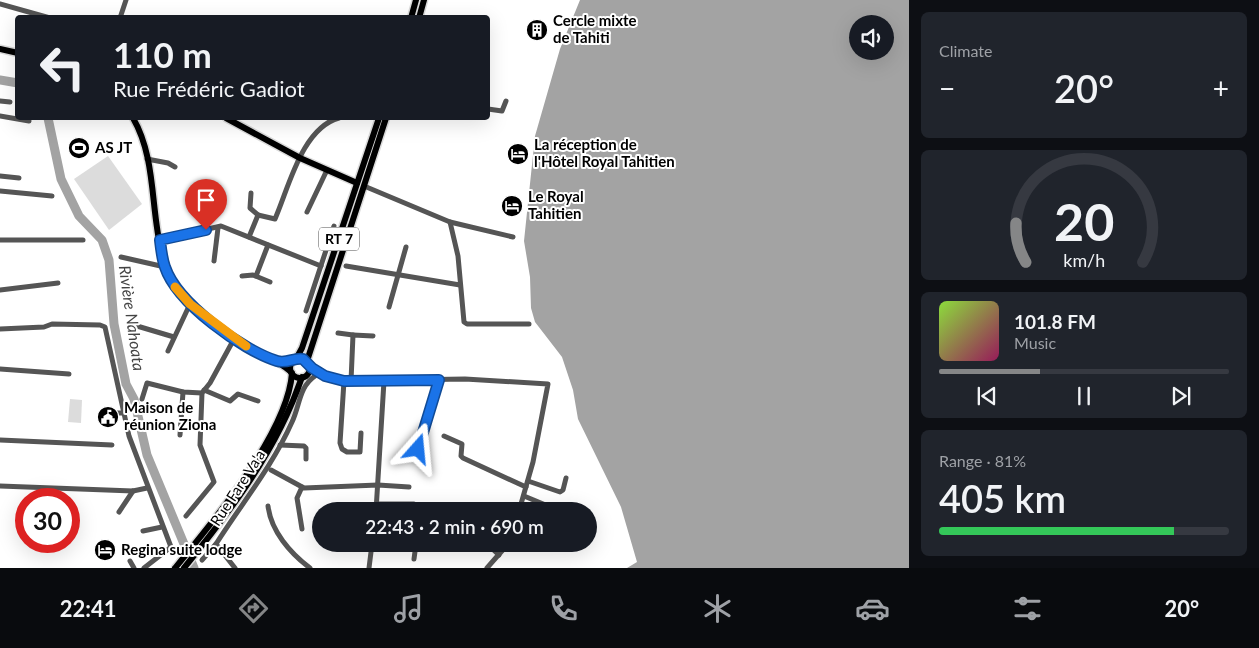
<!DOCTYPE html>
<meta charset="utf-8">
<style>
body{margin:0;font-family:Lato,sans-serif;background:#20242c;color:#f1f3f6;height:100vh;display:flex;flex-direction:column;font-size:19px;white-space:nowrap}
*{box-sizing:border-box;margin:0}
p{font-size:16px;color:#9ea1a6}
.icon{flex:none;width:28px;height:28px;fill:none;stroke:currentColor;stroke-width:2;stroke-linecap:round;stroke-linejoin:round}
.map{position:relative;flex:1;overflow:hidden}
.drawer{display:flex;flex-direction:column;gap:12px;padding:12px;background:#0d0f14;width:350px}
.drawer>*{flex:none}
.banner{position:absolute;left:15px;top:15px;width:475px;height:105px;border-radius:5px;box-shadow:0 5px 20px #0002;background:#171b24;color:#f1f3f6;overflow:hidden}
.fabs{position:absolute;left:849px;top:15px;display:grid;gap:10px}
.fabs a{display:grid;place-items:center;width:45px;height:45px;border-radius:50%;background:#171b24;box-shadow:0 5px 20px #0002;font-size:25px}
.speed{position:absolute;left:15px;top:488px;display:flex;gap:10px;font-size:25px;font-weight:700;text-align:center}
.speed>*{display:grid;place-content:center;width:65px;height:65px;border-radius:50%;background:#171b24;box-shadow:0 5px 20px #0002;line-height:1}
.speed .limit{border:8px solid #d22;background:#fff;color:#111}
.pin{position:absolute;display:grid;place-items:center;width:42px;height:42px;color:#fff;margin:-51px -21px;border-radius:50% 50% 50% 0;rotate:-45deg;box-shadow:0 0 5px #0007}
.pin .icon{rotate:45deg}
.me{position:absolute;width:55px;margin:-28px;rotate:18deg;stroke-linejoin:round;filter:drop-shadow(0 0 4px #0008)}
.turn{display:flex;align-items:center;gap:18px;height:105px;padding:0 15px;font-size:22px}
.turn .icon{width:65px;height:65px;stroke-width:2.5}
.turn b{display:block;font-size:35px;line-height:42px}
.big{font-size:38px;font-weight:600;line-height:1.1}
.drawer .tile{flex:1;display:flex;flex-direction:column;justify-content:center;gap:8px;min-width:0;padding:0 18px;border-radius:8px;background:#20242c}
.drawer .dial{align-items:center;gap:0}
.dial svg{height:130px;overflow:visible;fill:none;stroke:#363941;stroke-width:7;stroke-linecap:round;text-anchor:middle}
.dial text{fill:#f1f3f6;stroke:none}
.song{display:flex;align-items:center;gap:15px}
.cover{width:60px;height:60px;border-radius:8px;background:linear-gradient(135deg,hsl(90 70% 55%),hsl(330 70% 35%))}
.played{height:5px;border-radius:2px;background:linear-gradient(90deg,#858687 35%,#363941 35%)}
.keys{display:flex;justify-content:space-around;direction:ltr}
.heat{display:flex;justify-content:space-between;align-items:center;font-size:28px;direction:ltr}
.charge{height:8px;border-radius:4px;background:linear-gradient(90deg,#34c759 81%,#363941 0)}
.trip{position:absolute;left:312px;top:502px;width:285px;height:50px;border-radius:25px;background:#171b24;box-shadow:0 5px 20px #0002;font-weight:600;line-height:50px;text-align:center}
.dock{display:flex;height:80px;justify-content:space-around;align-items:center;background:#090b0e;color:#9ea1a6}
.dock .icon{width:35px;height:35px}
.dock .on{color:#858687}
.dock b{font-size:22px;color:#f1f3f6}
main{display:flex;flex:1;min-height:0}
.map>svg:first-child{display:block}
.green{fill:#dcdcdc}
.water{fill:#a3a3a3;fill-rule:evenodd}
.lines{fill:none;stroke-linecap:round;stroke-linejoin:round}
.river{stroke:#a3a3a3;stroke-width:9}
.major-casing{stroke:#dbdbdb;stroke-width:9}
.minor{stroke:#555;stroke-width:5}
.major{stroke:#000;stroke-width:6}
.route-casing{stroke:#114b97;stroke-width:12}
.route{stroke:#1a73e8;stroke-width:9}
.slow{stroke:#f59e0b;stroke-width:9}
.labels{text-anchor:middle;stroke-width:4;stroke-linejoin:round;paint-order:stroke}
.shield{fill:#fff;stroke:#4c4c4c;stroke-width:1}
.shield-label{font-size:14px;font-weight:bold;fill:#000}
.poi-label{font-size:15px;font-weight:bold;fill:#000;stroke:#fff;text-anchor:start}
.street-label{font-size:15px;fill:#000;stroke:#fff}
.water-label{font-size:16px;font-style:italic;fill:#444;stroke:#fff}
</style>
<main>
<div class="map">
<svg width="909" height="568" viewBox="0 0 909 568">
<rect width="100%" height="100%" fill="#fff"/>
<g class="green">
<path d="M108 156 142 204 109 230 74 179Z"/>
<path d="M70 399 82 400 81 423 68 422Z"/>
</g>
<path class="water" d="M580 0H909V568H627L637 562 621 507 578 419 573 390 562 357 535 322 531 308 530 277 524 241 535 136 560 49ZM858 24H885V51H858Z"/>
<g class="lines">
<g class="river">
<path d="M0 80 18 83"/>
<path d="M48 118 61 179 79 216 102 240 109 260 114 324 126 384 134 399 147 455 194 568"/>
</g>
<g class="major-casing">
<g id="major">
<path d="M411 18 416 0"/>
<path d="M419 18 424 0"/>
<path d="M0 49 18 53"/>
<path d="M133 118C165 173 142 249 184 298 198 314 232 338 251 349 264 357 278 360 290 371"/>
<path d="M226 118 300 158 357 183"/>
<circle cx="300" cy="368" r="10"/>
<path d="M296 359 302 348 379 118"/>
<path d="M307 361 386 118"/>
<path d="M175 568C213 522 288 432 292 373"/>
<path d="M184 568C232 509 277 450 302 377"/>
</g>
</g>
<g class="minor">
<path d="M0 4 50 18"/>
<path d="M120 18 126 0"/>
<path d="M0 101 10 102"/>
<path d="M488 109 502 111 506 101"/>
<path d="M0 116 29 121"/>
<path d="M147 159 168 163 175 167"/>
<path d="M0 176 19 178"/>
<path d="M364 186 450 222 513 237"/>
<path d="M0 191 52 196"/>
<path d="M307 212 327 170"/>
<path d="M258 215 275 219C289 187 302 128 339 118"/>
<path d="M450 222 458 256 464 322 467 324H529"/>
<path d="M249 237 258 215 250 208 251 193"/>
<path d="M0 240H83"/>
<path d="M160 240 221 226 321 266"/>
<path d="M121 257 165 267"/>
<path d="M214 261 218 228"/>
<path d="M346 266 460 285"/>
<path d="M242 276 253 275 270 282"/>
<path d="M256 276 268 245"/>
<path d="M0 290 58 283"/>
<path d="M389 307 406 247"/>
<path d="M306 311 334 226"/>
<path d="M137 326 174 337"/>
<path d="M0 329 44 327 52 324 100 325 105 327 129 436 171 547 144 568"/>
<path d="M338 333 353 335"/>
<path d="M168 351 190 304"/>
<path d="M308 363 325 376 344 381 465 379 548 384 533 462 519 511"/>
<path d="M0 369 69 374"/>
<path d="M344 381 340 443 342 449 347 452H360L361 433"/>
<path d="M351 381 353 335 373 336"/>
<path d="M204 390 230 401 238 394 258 401"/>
<path d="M142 399 147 383 183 392 202 393"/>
<path d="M107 413H122"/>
<path d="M180 435 183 392"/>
<path d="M444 436 462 444 461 456 463 458 526 487"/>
<path d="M0 440 112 445"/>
<path d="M280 445 304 446 306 448V459"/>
<path d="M418 449 439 380"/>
<path d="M271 470 304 488 378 485 409 487"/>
<path d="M528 481 560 492 563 490 566 478"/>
<path d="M0 486 133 491 147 488"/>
<path d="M524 496 560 511"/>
<path d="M377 504H414L421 511"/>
<path d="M268 506C271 531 290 553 310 568"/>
<path d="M489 508 495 511"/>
<path d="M376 511 384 381"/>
<path d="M119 512 133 491"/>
<path d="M186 516 214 482 200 445 202 393 210 383 234 339"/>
<path d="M302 529 297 498 302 487"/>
<path d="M143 531 162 527"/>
<path d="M487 544 499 555"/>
<path d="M549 544 550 545"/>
<path d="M414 559 416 544"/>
<path d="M202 560 216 544"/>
<path d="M130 561 134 568"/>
<path d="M235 568 216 544C242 503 272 467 292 422 300 405 299 387 315 376"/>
<path d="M369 568 372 544"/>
<path d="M487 568 508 544"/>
</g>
<use href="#major" class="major"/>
</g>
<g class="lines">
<g class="route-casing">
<path id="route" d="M206 230 160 240C161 249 162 259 165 267 177 303 242 350 277 361 287 364 295 357 303 359L312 368 325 376 344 381 439 380 418 449"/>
</g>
<use href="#route" class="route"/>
<path class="slow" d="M175 287 190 304 246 346"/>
</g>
<defs>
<g id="building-disc" transform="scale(1.125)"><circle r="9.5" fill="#000" stroke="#fff"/><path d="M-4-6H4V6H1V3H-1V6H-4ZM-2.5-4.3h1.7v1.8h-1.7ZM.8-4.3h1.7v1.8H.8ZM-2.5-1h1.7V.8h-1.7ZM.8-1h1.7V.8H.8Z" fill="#fff"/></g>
<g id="stadium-disc" transform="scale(1.125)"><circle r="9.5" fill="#000" stroke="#fff"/><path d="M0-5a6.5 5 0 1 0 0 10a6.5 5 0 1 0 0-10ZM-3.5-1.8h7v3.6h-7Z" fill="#fff"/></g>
<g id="hotel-disc" transform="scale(1.125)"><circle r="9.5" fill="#000" stroke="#fff"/><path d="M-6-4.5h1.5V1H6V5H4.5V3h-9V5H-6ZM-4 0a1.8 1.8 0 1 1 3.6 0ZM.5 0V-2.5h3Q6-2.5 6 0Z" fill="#fff"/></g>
<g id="civic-disc" transform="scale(1.125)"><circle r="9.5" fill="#000" stroke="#fff"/><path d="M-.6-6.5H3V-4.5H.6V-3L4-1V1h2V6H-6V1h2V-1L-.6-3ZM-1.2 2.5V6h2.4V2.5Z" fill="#fff"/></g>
</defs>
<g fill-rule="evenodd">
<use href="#building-disc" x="537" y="30"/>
<use href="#stadium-disc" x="79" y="148"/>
<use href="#hotel-disc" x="518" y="154"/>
<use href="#hotel-disc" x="512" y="206"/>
<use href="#civic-disc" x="108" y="417"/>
<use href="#hotel-disc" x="105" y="550"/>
</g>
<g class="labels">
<rect class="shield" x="319" y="227.5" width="40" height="23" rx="4"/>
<g class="shield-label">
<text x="339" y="244">RT 7</text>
</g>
<g class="poi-label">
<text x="553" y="26">Cercle mixte<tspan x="553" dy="17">de Tahiti</tspan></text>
<text x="534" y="150">La réception de<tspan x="534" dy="17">l'Hôtel Royal Tahitien</tspan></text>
<text x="95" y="153">AS JT</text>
<text x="528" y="202">Le Royal<tspan x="528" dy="17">Tahitien</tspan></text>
<text x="124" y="413">Maison de<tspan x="124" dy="17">réunion Ziona</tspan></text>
<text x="121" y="555">Regina suite lodge</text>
</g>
<g class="street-label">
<text transform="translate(238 488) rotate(-57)" y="5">Rue Fare Va'a</text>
</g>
<g class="water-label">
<text transform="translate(132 318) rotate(82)" y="6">Rivière Nahoata</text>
</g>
</g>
</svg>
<div class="fabs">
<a><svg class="icon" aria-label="sound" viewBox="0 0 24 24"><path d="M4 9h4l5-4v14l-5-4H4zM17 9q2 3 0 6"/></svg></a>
</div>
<div class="speed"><div class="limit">30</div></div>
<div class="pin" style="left:206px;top:230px;background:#d93025"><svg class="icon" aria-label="arrive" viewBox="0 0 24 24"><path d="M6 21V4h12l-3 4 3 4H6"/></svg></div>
<svg class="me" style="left:418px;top:449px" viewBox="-20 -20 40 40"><path d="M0-17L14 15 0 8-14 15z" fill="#1a73e8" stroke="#fff" stroke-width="4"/></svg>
<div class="trip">22:43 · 2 min · 690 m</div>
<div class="banner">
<div class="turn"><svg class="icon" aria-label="left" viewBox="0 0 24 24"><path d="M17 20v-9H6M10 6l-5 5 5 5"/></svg><div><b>110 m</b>Rue Frédéric Gadiot</div></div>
</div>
</div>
<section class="drawer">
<div class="tile"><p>Climate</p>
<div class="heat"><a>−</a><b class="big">20°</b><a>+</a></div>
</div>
<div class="tile dial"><svg viewBox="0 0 100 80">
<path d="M14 69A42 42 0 1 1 86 69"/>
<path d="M14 69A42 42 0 0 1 8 45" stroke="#858687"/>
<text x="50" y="56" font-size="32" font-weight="700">20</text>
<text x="50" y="72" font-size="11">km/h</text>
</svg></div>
<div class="tile">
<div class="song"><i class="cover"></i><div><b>101.8 FM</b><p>Music</p></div></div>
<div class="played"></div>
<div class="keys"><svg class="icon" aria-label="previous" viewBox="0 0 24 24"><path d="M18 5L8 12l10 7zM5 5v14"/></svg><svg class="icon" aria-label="pause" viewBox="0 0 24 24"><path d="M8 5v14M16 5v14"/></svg><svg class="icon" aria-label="next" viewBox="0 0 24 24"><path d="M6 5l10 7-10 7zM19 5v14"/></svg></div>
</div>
<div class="tile"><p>Range · 81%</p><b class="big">405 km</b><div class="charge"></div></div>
</section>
</main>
<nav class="dock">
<b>22:41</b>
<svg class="icon on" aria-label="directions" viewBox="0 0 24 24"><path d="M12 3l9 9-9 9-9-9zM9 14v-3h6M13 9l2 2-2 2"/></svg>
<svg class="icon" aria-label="music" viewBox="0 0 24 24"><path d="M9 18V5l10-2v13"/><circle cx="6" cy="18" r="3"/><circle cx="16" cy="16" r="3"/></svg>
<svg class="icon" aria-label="phone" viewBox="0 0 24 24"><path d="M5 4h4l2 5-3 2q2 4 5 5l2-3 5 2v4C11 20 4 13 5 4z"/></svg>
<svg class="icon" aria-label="climate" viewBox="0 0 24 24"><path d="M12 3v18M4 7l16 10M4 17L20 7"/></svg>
<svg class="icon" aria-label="car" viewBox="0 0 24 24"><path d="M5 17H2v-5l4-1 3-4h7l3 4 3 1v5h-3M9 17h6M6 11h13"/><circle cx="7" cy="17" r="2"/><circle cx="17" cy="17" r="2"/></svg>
<svg class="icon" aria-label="filters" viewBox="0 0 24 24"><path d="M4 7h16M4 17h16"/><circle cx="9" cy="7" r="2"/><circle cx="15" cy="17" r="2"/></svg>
<b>20°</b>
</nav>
